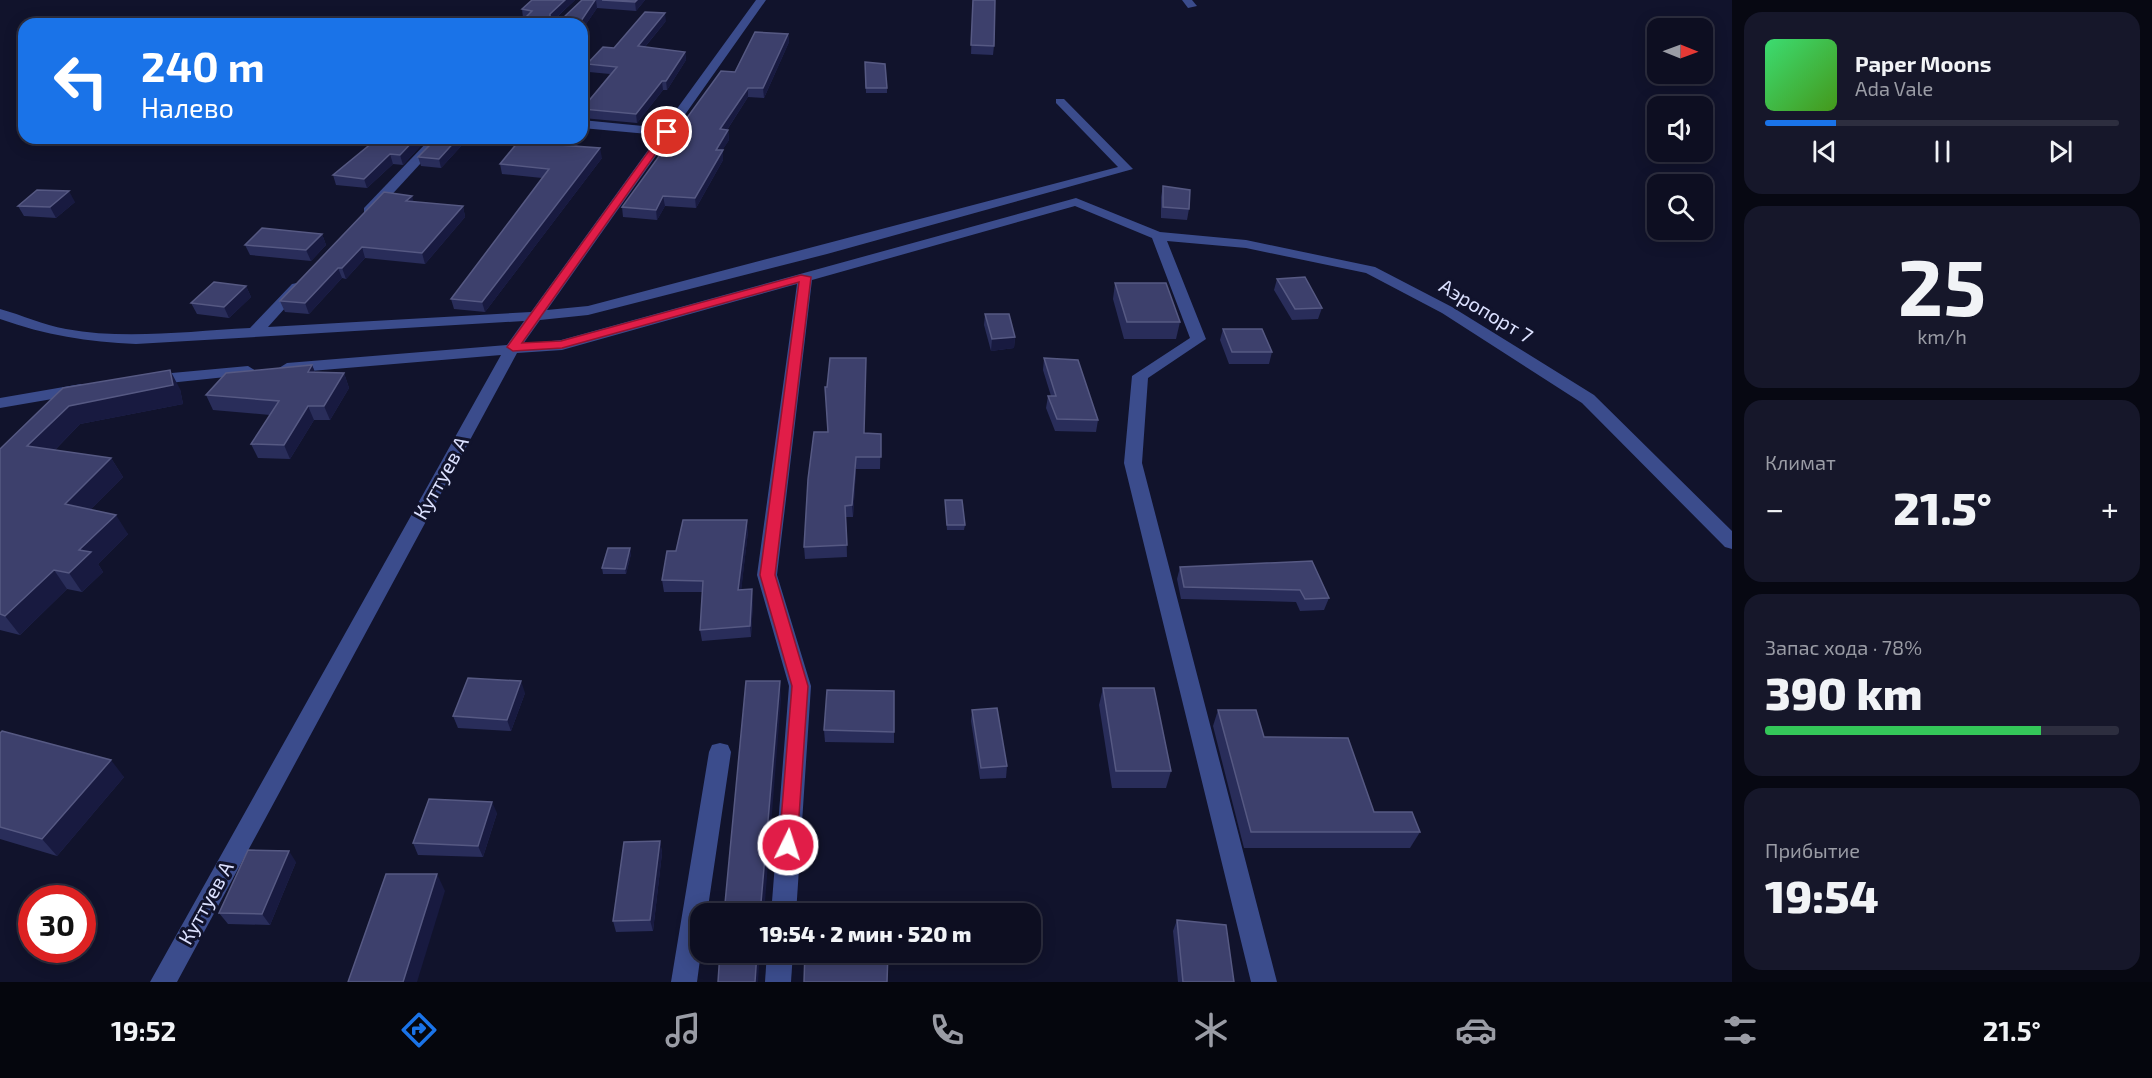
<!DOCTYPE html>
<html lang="ru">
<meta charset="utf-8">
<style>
body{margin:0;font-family:"Exo 2",sans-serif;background:#16172a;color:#f1f3f6;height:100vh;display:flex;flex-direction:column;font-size:22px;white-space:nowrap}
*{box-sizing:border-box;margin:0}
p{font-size:20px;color:#9a9ca5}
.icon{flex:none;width:33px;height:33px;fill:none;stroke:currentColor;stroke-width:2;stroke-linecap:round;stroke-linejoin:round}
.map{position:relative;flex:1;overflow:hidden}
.panel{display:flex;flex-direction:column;gap:12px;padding:12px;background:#070812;width:420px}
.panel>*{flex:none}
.guide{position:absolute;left:18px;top:18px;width:570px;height:126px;border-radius:18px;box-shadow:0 3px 15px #0003,0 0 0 2px #2d2e3f;background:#1a73e8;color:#fff;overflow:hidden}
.needle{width:39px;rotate:91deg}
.fabs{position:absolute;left:1647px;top:18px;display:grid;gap:12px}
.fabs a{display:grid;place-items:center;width:66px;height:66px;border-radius:12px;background:#0d0e21;box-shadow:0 3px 15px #0003,0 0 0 2px #2d2e3f;font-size:30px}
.speed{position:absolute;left:18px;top:885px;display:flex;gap:12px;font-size:30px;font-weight:700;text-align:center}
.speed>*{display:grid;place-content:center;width:78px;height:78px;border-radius:50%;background:#0d0e21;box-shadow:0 3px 15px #0003,0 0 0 2px #2d2e3f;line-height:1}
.speed .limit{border:9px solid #d22;background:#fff;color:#111}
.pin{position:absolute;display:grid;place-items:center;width:51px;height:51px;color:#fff;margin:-26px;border:3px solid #fff;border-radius:50%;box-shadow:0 2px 6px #0007}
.me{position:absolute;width:66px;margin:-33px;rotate:4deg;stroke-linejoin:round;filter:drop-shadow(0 0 4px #0008)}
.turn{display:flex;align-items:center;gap:21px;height:126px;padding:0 24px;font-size:27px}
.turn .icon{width:78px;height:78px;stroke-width:2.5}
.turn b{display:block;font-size:42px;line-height:51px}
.big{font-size:45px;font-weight:800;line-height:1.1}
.panel .tile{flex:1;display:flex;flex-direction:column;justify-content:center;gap:9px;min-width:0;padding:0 21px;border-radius:18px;background:#16172a}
.panel .dial{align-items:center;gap:0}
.dial b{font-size:78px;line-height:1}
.song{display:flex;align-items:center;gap:18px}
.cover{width:72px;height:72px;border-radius:9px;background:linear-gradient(135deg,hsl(140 70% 55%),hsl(100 70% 35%))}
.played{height:6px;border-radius:3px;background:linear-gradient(90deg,#1a73e8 20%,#2d2e3f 20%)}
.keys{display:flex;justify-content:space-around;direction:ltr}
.heat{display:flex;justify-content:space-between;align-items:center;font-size:33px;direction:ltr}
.charge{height:9px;border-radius:4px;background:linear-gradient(90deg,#34c759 78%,#2d2e3f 0)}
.trip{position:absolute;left:690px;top:903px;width:351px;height:60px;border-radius:18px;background:#0d0e21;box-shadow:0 3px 15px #0003,0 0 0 2px #2d2e3f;font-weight:800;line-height:60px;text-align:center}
.tabs{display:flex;height:96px;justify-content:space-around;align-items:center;background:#05060d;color:#9a9ca5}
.tabs .icon{width:42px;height:42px}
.tabs .selected{color:#1a73e8}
.tabs b{font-size:27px;color:#f1f3f6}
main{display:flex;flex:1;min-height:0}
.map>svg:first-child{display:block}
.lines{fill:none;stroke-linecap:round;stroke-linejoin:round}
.minor{fill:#3b4c8c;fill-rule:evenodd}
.wall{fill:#292d5a}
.shaded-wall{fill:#181a40}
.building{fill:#3d406c;stroke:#565983;stroke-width:1.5}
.route{fill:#e11d48;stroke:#92132f;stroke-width:1.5}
.labels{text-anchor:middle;stroke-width:6;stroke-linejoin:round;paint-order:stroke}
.street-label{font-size:20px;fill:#dce1ff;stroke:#11132c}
</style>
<main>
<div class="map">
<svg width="1732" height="982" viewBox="0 0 1732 982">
<rect width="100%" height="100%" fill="#11132c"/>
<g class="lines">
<g class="minor">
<path d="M756 0H766L547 310 588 306 1118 167 1056 103V99H1064L1133 169 827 254 588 315 540 320 523 344 561 340 1076 198 1160 232 1246 240 1375 267 1452 307 1594 395 1732 531V549L1725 547 1582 403 1442 313 1366 273 1246 248 1167 241 1206 339 1148 378 1142 463 1277 982H1251L1124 463 1132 376 1190 338 1152 238 1075 206 812 280 777 575 811 686 796 914H771L789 686 757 575 797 284 562 350 517 353 177 982H150L501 355 287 373 279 368 287 363 507 345 524 321 136 344C88 342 45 335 0 319V309C22 315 43 325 66 329 126 340 189 331 250 328L292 284 297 283 304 287 268 327 531 312 659 135 582 128V120L663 128Z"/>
<path d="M1182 0H1192L1197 6 1188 8Z"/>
<path d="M431 138H444L374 214H364V208Z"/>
<path d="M248 366 256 371 254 374 150 385 142 380 150 375Z"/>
<path d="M81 384 89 389 87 393 0 408V398Z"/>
<path d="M720 743 728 745 731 752 707 914H700L701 952 697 982H671L709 752 712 745Z"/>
<path d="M767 952H793L791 982H765Z"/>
</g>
</g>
<g class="wall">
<path d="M532 0H575L557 17H564L582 0H645L636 11 597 8 582 30 523 18 522 9Z"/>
<path d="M973 0 994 46 993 55 971 54Z"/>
<path d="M666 21 645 47 685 52 686 60 667 90H663L637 123 583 118 582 109 610 74 589 72 587 64 614 48Z"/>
<path d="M788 34 789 42 764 98 748 97 727 130H728L729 140 722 150 723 160 696 208 665 206 657 220 623 217 622 207 735 72Z"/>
<path d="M865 62 887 88V93H866Z"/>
<path d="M378 138H425L426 140 403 165 393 164 367 188 336 185 333 175Z"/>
<path d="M463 144 441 168 421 166 418 157Z"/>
<path d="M602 158 485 312 454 309 451 299 542 178 502 174 500 164Z"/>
<path d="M1163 186 1189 209 1187 220 1161 218V197Z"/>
<path d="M75 202 56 218 24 216 18 206Z"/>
<path d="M413 202 463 206 465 217 425 264 365 258 346 279 342 278 309 314 285 312 280 301Z"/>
<path d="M322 234 326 245 311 261 250 255 245 245Z"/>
<path d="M1277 279 1322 308 1318 319 1292 320 1274 290Z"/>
<path d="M1115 283 1180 322 1176 339H1124L1113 299Z"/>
<path d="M246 286 251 297 229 318 197 314 191 303Z"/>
<path d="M985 314 1015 337 1014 348 991 351 984 325Z"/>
<path d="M1223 329 1272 352 1269 364H1229L1220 340Z"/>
<path d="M1044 358 1098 420 1096 432 1055 431 1046 408 1048 396H1051L1043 370Z"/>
<path d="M312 365 315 372 344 373 349 388 330 420H314L290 459 258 458 251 444 270 415 213 410 206 395Z"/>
<path d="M825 387 865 433 881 434 880 469H856L853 517H846L847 557 805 559 804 547 828 432Z"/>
<path d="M180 389 183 404 80 424 55 450 111 458 123 477 91 509 128 534 98 564 103 572 82 592 67 589 20 635 0 630V449Z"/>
<path d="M945 500 965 525 964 530H947Z"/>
<path d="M748 531 741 590 753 601 751 637 702 641 700 630 702 592H664L662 580 676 551Z"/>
<path d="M631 554 626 574H603L602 568Z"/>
<path d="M1283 562 1329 598 1324 610 1300 611 1296 602 1181 599 1177 579 1180 567Z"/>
<path d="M1103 688 1171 771 1166 788H1112L1099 705Z"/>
<path d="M525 693 511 731 458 728 453 716Z"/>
<path d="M972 710 1007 766 1006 778 980 779 971 721Z"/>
<path d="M1218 710 1374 812 1420 832 1410 848H1244L1213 726Z"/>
<path d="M824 730 894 732V743L825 742Z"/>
<path d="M0 733 124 777 57 856 0 839Z"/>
<path d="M497 813 483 857 418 855 413 843Z"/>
<path d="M660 841 662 853 653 931 616 932 613 921Z"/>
<path d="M296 862 270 925 228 924 219 913Z"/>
<path d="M1177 920 1234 982H1178L1173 931Z"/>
</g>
<g class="shaded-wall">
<path d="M565 0H575L551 22 550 14Z"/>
<path d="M596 0 597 8 582 30V24H579Z"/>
<path d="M637 0H645L636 11 635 2Z"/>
<path d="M665 13 666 21 639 54 638 46Z"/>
<path d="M788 34 789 42 764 98 763 88Z"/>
<path d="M685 52 686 60 667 90 666 81Z"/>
<path d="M662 81 663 90 637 123 636 114Z"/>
<path d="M748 88V97L721 139 720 129Z"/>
<path d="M728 130 729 140 717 159 716 150Z"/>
<path d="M416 138H425L426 140 403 165 400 155Z"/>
<path d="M458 138H462L463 144 441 168 439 159Z"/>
<path d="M600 148 602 158 485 312 482 302Z"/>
<path d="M723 150V160L696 208 695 198Z"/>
<path d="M390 154 393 164 367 188 364 179Z"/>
<path d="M69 191 75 202 56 218 50 207Z"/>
<path d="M412 196 415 206 406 201Z"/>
<path d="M663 196 665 206 657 220 656 210Z"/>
<path d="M463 206 465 217 425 264 422 253Z"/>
<path d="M322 234 326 245 311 261 306 250Z"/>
<path d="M362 247 365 258 346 279 342 268Z"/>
<path d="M338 268 342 278 309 314 305 303Z"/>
<path d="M246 286 251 297 229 318 224 307Z"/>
<path d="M1015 337 1014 348 991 351 992 339Z"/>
<path d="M312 365 318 380 308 372Z"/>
<path d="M170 370 180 389 183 404 80 424 40 465 27 446 69 406Z"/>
<path d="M344 373 349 388 330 420 324 406Z"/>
<path d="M308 406 314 420 290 459 284 445Z"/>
<path d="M856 457V469L853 517 852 505Z"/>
<path d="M111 458 123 477 77 523 65 504Z"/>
<path d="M116 515 128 534 98 564 103 572 82 592 69 573 79 550Z"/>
<path d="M747 520 748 531 740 601 738 590Z"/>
<path d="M630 548 631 554 626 574 625 569Z"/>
<path d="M54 570 67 589 20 635 5 616Z"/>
<path d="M752 589 753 601 751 637 750 626Z"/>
<path d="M521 681 525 693 511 731 507 720Z"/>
<path d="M780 681 781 699 764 914H760Z"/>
<path d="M111 760 124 777 57 856 42 839Z"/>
<path d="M492 802 497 813 483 857 478 846Z"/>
<path d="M660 841 662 853 653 931 650 920Z"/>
<path d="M289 851 296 862 270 925 262 914Z"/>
<path d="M437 874 445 891 417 982H403Z"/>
<path d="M757 952H760L758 982H755Z"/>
</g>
<g class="building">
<path d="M532 0H565L550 14V17H564L582 0H595L579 24H519L532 11 522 9Z"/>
<path d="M602 0H637L635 2Z"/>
<path d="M973 0H995L994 46 971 45Z"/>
<path d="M645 12 665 13 638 46 685 52 666 81H662L636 114 582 109 617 67 587 64 603 47 614 48Z"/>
<path d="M755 32 788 34 763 88H748L720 129 728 130 716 150H723L695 198 663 196 656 210 622 207 721 71 735 72Z"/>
<path d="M865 62 885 64 887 88H866Z"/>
<path d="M378 138H416L400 155 390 154 364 179 333 175Z"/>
<path d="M437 138H458L439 159 418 157Z"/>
<path d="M518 142 600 148 482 302 451 299 549 169 500 164Z"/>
<path d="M1163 186 1190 190 1189 209 1163 207Z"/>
<path d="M37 190 69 191 50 207 18 206Z"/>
<path d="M384 192 412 196 406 201 463 206 422 253 362 247 342 268H338L305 303 280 301Z"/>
<path d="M262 228 322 234 306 250 245 245Z"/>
<path d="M1305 277 1322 308 1295 309 1277 279Z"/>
<path d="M214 282 246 286 224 307 191 303Z"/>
<path d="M1115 283H1166L1180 322H1127Z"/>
<path d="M985 314H1009L1015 337 992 339Z"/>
<path d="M1223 329H1262L1272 352H1232Z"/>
<path d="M830 358H866L864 433 881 434V457H856L852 505 845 506 847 545 804 547 808 479 814 432H828L825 387H827Z"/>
<path d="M1044 358 1078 360 1098 420 1057 419 1048 396H1056Z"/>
<path d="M312 365 308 372 344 373 324 406H308L284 445 251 444 279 401 206 395 226 373Z"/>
<path d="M170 370 173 385 69 406 27 446 111 458 65 504 116 515 79 550 91 552 69 573 54 570 5 616 0 614V449L63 388Z"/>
<path d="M945 500H962L965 525H947Z"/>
<path d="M683 520H747L738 590 752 589 750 626 700 630 703 581 662 580 667 551H676Z"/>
<path d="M608 548H630L625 569 602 568Z"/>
<path d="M1312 561 1329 598 1305 599 1300 590 1184 587 1180 567Z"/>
<path d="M468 678 521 681 507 720 453 716Z"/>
<path d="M746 681H780L760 914H724Z"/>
<path d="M1103 688H1154L1171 771H1116Z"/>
<path d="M827 690 894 691V732L824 730Z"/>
<path d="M997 708 1007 766 981 768 972 710Z"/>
<path d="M1218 710H1256L1264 737 1348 738 1374 812H1412L1420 832H1251Z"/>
<path d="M2 731 111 760 42 839 0 827V733Z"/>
<path d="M429 799 492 802 478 846 413 843Z"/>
<path d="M660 841 650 920 613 921 624 842Z"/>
<path d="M248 850 289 851 262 914 219 913Z"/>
<path d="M386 874H437L403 982H348Z"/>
<path d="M1177 920 1226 925 1234 982H1183Z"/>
<path d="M720 952H757L755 982H718Z"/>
<path d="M805 952H888L887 982H804Z"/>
</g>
<path class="route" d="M664 130 671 132 522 343 561 341 801 275 811 277 775 575 808 686 797 845 794 851 788 853 782 851 779 845 792 686 760 575 799 282 562 348 513 351 507 347Z"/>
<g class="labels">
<g class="street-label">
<text transform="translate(1486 311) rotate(31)" y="7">Аэропорт 7</text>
<text transform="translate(441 478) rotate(-61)" y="7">Куттуев А</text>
<text transform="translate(206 903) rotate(-61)" y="7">Куттуев А</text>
</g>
</g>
</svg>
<div class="fabs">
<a><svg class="needle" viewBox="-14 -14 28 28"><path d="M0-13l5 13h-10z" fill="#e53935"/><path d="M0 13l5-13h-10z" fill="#9a9ca5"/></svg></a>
<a><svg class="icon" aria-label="sound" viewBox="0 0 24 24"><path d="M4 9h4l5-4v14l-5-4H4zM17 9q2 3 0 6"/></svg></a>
<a><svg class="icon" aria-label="search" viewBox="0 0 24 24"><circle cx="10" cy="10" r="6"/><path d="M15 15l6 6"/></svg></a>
</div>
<div class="speed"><div class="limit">30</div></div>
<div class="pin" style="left:667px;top:132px;background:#d93025"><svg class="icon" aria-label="arrive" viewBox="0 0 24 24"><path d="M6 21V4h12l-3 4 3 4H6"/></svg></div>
<svg class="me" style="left:788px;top:845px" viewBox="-20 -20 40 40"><circle r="17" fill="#e11d48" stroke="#fff" stroke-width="3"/><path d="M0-11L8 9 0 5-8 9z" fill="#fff"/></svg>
<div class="trip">19:54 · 2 мин · 520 m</div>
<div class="guide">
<div class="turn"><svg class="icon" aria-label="left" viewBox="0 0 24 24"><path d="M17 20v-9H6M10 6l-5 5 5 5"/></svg><div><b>240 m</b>Налево</div></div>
</div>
</div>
<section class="panel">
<div class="tile">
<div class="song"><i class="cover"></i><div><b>Paper Moons</b><p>Ada Vale</p></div></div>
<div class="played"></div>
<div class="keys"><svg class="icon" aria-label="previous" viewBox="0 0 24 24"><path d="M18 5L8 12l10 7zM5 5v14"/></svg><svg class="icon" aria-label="pause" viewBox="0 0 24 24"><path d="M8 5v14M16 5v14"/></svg><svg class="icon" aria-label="next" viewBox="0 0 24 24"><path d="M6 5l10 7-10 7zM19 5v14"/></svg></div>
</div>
<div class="tile dial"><b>25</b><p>km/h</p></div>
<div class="tile"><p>Климат</p>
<div class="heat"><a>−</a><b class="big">21.5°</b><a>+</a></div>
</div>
<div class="tile"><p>Запас хода · 78%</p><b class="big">390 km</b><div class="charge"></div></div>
<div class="tile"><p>Прибытие</p><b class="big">19:54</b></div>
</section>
</main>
<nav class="tabs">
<b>19:52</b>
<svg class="icon selected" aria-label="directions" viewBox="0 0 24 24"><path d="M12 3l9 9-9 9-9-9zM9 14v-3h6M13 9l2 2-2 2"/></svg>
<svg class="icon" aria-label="music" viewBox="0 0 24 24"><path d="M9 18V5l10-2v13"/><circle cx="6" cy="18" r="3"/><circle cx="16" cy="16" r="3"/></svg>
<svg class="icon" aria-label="phone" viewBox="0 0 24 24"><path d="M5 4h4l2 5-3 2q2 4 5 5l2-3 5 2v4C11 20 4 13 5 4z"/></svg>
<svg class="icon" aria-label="climate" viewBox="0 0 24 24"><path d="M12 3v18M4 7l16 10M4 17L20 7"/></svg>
<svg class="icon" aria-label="car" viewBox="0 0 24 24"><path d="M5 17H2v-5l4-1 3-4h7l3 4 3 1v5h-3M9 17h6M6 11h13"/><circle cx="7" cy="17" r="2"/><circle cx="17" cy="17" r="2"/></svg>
<svg class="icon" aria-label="filters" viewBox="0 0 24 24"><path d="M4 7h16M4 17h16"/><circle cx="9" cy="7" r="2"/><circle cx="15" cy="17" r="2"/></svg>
<b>21.5°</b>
</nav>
